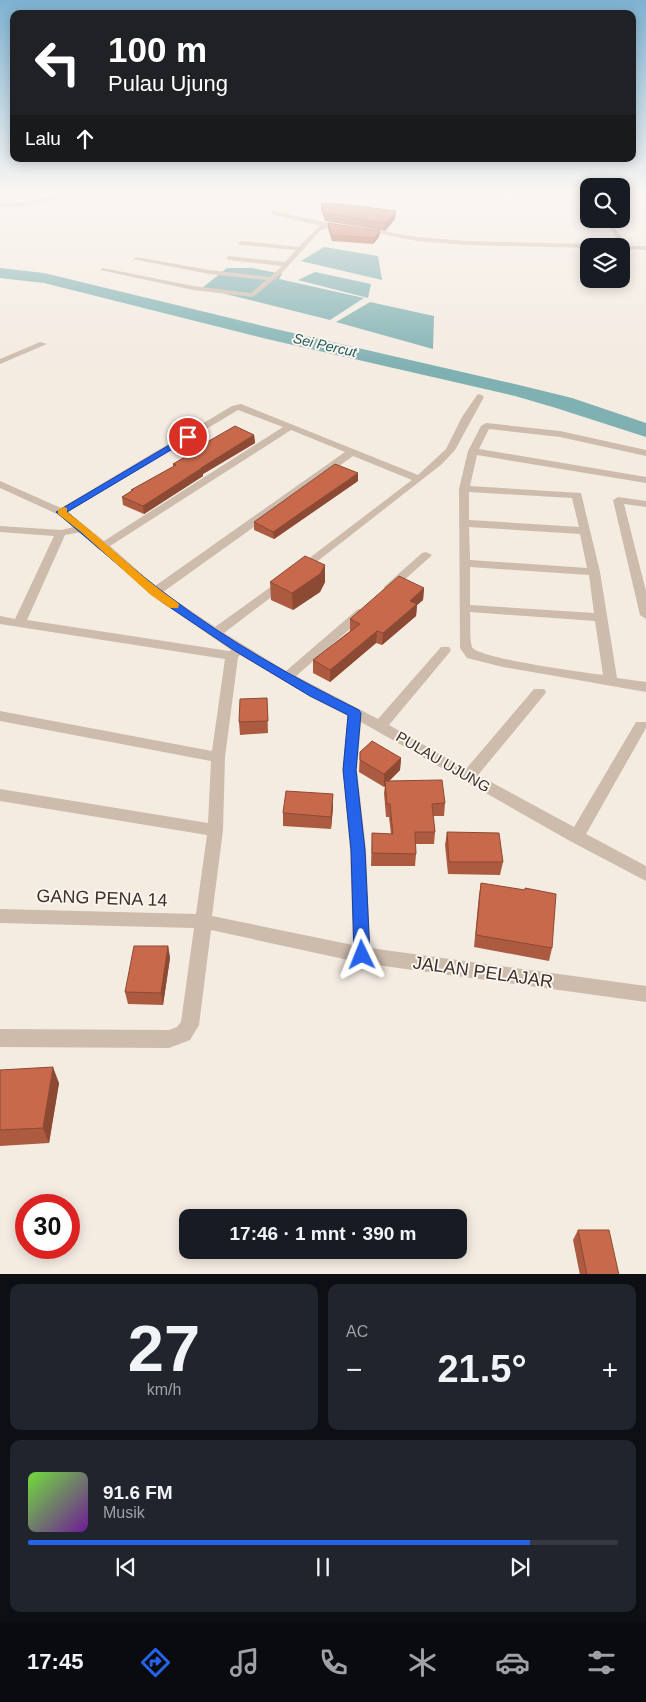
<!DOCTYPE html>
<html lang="id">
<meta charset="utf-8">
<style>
body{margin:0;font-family:Helvetica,sans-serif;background:#20242c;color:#f1f3f6;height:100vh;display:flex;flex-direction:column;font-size:19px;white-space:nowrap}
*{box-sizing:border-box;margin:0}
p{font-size:16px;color:#9ea1a6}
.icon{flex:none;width:28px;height:28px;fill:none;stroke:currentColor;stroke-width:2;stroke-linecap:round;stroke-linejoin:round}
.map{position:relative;height:1274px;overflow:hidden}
.sheet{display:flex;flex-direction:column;gap:10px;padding:10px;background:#0d0f14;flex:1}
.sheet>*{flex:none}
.hud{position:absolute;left:10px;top:10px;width:626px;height:152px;border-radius:10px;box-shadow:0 2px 12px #0003;background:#202124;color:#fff;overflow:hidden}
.controls{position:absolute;left:580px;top:178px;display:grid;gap:10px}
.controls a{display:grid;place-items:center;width:50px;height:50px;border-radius:10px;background:#171b24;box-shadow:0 2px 12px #0003;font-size:25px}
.speed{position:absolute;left:15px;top:1194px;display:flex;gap:10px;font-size:25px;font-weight:700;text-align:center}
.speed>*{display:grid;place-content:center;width:65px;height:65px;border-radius:50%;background:#171b24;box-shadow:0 2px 12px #0003;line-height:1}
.speed .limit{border:8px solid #d22;background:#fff;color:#111}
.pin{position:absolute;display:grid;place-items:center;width:42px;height:42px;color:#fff;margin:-21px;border:2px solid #fff;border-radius:50%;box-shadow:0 1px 5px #0007}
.me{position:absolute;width:55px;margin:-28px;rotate:358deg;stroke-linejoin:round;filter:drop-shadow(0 0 4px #0008)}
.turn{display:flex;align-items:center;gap:18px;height:105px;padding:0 15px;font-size:22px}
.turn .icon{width:65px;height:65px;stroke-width:2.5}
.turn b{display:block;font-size:35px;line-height:42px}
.then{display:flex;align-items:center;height:48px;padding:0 15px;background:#0003;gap:10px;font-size:19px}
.big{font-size:38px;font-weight:600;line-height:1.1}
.sheet .tile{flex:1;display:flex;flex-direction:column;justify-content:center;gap:8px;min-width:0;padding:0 18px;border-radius:10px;background:#20242c}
.sheet .dial{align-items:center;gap:0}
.dial b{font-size:65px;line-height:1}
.song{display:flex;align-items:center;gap:15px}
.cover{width:60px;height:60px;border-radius:8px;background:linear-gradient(135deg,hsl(100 70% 55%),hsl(280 70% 35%))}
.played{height:5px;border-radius:2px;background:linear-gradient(90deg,#2563eb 85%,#363941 85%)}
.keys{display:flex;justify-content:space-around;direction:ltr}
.heat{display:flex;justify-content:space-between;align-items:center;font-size:28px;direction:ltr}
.sheet .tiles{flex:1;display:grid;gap:10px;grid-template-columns:1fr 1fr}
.tile:last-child{grid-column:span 2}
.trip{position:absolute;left:179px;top:1209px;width:288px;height:50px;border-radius:10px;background:#171b24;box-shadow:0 2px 12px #0003;font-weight:600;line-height:50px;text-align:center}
.tab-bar{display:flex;height:80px;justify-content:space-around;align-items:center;background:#090b0e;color:#9ea1a6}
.tab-bar .icon{width:35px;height:35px}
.tab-bar .on{color:#2563eb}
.tab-bar b{font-size:22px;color:#f1f3f6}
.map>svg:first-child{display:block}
.water{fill:#7fb0b2}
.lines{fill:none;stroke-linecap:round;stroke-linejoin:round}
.river{fill:#7fb0b2;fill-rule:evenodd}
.minor{fill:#cdbbac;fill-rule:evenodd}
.wall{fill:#ac5a40}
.shaded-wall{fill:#8c4a34}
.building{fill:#c8694b;stroke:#8c4a34}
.route{fill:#2563eb;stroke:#184099}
.slow{fill:#f59e0b}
.labels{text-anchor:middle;stroke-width:4;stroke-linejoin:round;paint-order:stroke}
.far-water-label{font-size:14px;font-style:italic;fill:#1f5a5e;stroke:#fbf5ee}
.street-label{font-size:15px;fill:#3b302b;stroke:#fbf5ee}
.near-street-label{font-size:18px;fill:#3b302b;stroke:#fbf5ee}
</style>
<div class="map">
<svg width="646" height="1275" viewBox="0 0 646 1275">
<rect width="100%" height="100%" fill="#f4ebe1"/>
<g class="water">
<path d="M324 247 378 256 382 280 301 261Z"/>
<path d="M227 268H252L282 274 279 279 364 298 330 320 202 288Z"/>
<path d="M315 272 371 284 368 298 298 280Z"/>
<path d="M370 302 434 316 433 349 336 322Z"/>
</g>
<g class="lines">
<path class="river" d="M0 268 44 273 267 327 519 385 572 398 646 423V437L556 408 515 396 267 339 44 283 0 278Z"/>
<g class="minor">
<path d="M0 190H75L69 194H0Z"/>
<path d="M54 196 56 199 25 206 0 207V203L25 202Z"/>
<path d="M273 211 348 227C339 232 332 224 320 231L281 274 253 297 193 290 100 270 103 268 193 286 251 293 266 280 209 274 133 259 136 257 209 270 270 277 282 266 229 260 226 258 229 256 285 262 296 250 241 245 238 243 241 241 299 247 316 229 321 226 271 214Z"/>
<path d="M611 223 628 246H646V250L621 249V246H589V248L466 245 417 241 362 230 365 228 417 237 466 241 621 245 608 225Z"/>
<path d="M40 342 47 344 0 364V359Z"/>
<path d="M480 394 484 397 455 450 442 464 305 571H297L295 569 412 480 353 456 163 592 215 627 279 581H287L289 583 287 585 224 633 286 671 358 609H366L368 612 366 615 296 676 378 719 441 647H449L451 650 449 653 389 725 466 769 534 689H544L546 692 544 695 478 775 574 827 636 722H646V728L586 834 646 866V881L570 841 361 722 357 770 366 850 370 948 646 986V1002L362 963 211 930 199 1025 190 1040 169 1048 0 1047V1029L169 1030 177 1027 181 1022 194 928 0 923V909L196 914 207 835 0 801V789L208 823 211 761 0 721V711L212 751 225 659 0 624V616L15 619 54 536 0 532V526L61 530 74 527 57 514 0 488V481L61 508 232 406 241 404 418 475 446 449 462 417 477 395ZM238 410 283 427 104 541 68 512ZM291 430 345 452 155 586 110 546ZM81 532 98 549 101 550 151 595 231 650 229 651 27 620 65 535ZM240 655 309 696 348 716 343 770 350 850 353 945 212 916 223 830 225 757 238 657Z"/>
<path d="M486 423 560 431 646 450V456L560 437 489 429 479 449 646 477V483L477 455 470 486 581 493 600 572 617 678 646 682V692L503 667 467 658 460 648 459 489 468 451 481 426ZM469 492 572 498 579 527 469 520ZM469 527 580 534 587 568 470 560ZM470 567 589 575 594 613 470 605ZM470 612 595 621 603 675C586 673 476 658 472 647 469 638 471 622 470 612Z"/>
<path d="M618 497 646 501V507L624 504 646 591V619L640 615 613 500Z"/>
<path d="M426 552 432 555 430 557 394 589H386L384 587 386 585 422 553Z"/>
</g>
</g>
<g class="wall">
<path d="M321 203 395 219 385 231 325 221 321 210Z"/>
<path d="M328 223 380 231 379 237 373 244 332 241 328 229Z"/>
<path d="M254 435 255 443 203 474V476L144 514 123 505 122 497 132 491 131 490 173 467V464L196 451 195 449Z"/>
<path d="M358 481 274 539 254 530V522Z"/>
<path d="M325 565V582L320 592 293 610 271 600 270 582Z"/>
<path d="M424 588 423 600 417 605 416 616 382 645 376 643 330 682 313 673V660L350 631V619Z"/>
<path d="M267 698 268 733 240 735 239 722Z"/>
<path d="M360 752 401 758 400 770 389 781 445 803 444 816H433L435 832 434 844H415L416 854 415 866H371L372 833 391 834 389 817H386L384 793 385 786 384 787 359 772Z"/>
<path d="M333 807 331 829 283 826V813Z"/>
<path d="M447 832 503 862 500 875 448 874 445 845Z"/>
<path d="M481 883 552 948 549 961 474 947 479 895Z"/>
<path d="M168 946 170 958 163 1005 128 1004 125 992Z"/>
<path d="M0 1070 59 1083 49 1143 0 1146Z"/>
<path d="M578 1230 619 1275H580L573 1240Z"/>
</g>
<g class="shaded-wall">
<path d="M396 211 395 219 385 231V223Z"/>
<path d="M380 231 379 237 373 244 374 238Z"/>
<path d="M254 435 255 443 203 474V476L144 514 143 506 201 468Z"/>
<path d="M358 473V481L274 539 273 532Z"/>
<path d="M325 565V582L320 592 293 610 292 593Z"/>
<path d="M424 588 423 600 417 605 416 616 382 645 383 633 410 601Z"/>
<path d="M377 631 376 643 330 682V670Z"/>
<path d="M401 758 400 770 385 785V781V786L384 787V774Z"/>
<path d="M333 794V807L331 829V817Z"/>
<path d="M168 946 170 958 163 1005 161 993Z"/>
<path d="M53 1067 59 1083 49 1143 43 1128Z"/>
</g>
<g class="building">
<path d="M321 203 341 204 396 211 385 223 325 213Z"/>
<path d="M328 223 380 231 374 238 332 235Z"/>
<path d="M235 426 254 435 201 468H202L143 506 122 497 133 490H131L176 465 173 464 197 450 195 449Z"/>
<path d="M335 464 358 473 273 532 254 522Z"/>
<path d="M305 556 325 565 320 574 292 593 270 582Z"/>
<path d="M399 576 424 588 410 601 417 604 383 633 377 631 330 670 313 660 360 624 350 619Z"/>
<path d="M267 698 268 721 239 722 240 699Z"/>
<path d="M372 741 401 758 384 774 360 760V752Z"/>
<path d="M442 780 445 803 432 804 435 832H415L416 854 372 853V833L393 834 390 804H387L385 781Z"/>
<path d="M286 791 333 794 331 817 283 813Z"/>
<path d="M447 832 499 833 503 862H449Z"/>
<path d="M481 883 525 890V888L556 894 552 948 476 935Z"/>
<path d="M134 946H168L161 993 125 992Z"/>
<path d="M53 1067 43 1128 0 1130V1070Z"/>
<path d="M578 1230H609L619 1275H587Z"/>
</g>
<linearGradient id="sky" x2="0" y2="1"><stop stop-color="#7eb2d2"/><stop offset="0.52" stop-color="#faf6f2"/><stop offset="1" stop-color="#faf6f2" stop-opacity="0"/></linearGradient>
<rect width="646" height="368" fill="url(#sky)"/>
<path class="route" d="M188 434 192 437 191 438 67 512C101 540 134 571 170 597 228 641 294 678 359 710L361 713 356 770 365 850 370 955 368 960 362 962 357 960 354 955 351 850 343 770 348 715 310 696 235 651 162 602 56 512Z"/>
<path class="slow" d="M64 507 67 508V512C106 541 138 576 178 603L179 605 178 608H170L151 595 80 531 58 514V510Z"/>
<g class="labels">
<g class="far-water-label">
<text transform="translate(325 345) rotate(13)" y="5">Sei Percut</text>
</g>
<g class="street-label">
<text transform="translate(443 762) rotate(30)" y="5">PULAU UJUNG</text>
</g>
<g class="near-street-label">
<text transform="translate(102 898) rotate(2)" y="6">GANG PENA 14</text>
<text transform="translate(483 972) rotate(8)" y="6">JALAN PELAJAR</text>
</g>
</g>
</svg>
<div class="controls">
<a><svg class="icon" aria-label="search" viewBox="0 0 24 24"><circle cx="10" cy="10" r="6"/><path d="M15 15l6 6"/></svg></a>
<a><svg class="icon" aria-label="layers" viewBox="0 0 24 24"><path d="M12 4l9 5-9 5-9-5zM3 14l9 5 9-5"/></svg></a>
</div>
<div class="speed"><div class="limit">30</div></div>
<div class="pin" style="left:188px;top:437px;background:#d93025"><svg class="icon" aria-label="arrive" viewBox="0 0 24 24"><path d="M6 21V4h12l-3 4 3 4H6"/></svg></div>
<svg class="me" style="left:362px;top:955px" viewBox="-20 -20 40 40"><path d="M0-17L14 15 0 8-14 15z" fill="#2563eb" stroke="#fff" stroke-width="4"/></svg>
<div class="trip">17:46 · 1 mnt · 390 m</div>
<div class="hud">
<div class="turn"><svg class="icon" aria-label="left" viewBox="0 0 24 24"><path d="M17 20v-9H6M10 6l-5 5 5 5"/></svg><div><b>100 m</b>Pulau Ujung</div></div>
<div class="then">Lalu<svg class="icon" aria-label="ahead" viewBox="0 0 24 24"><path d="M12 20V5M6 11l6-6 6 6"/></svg></div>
</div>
</div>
<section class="sheet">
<div class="tiles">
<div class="tile dial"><b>27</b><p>km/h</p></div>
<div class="tile"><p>AC</p>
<div class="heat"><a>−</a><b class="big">21.5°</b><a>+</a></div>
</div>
<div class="tile">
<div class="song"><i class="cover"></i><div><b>91.6 FM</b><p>Musik</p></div></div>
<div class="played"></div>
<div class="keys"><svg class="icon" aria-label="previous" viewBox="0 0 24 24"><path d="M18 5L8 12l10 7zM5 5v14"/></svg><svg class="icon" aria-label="pause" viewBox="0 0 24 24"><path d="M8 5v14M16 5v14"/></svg><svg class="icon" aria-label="next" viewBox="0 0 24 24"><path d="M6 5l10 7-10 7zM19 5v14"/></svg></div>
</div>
</div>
</section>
<nav class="tab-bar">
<b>17:45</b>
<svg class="icon on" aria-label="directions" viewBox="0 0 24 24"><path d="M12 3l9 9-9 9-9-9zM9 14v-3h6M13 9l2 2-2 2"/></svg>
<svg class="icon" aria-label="music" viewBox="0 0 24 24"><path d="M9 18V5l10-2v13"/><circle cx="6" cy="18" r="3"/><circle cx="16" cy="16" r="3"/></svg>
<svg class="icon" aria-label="phone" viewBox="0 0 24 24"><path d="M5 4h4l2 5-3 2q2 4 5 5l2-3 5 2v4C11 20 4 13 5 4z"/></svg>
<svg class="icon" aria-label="climate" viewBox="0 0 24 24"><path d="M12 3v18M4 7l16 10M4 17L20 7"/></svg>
<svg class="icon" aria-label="car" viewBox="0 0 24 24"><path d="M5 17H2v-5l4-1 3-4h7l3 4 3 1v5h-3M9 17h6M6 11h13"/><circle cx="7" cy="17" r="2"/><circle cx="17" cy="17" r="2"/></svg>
<svg class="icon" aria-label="filters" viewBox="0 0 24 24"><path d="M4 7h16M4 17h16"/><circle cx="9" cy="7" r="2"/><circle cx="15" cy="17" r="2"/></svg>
</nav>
